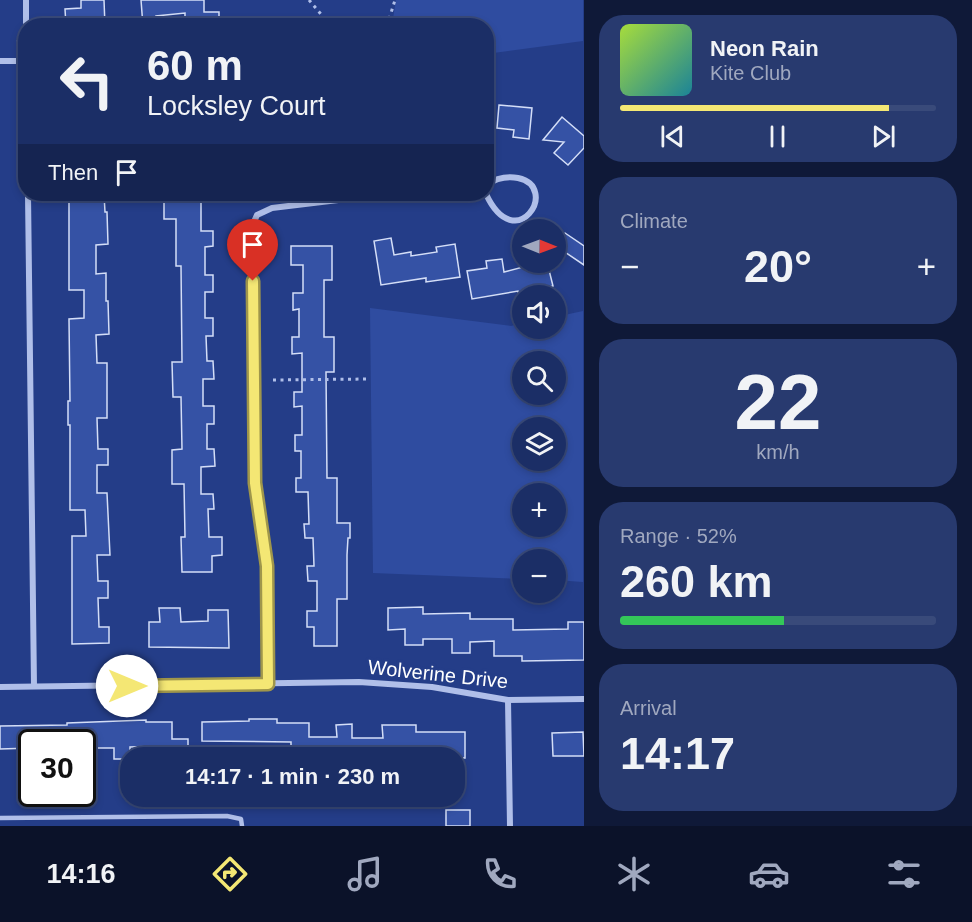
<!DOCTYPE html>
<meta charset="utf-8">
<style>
body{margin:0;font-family:Helvetica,sans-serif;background:#283a6f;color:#f1f3f6;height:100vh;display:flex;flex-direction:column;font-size:22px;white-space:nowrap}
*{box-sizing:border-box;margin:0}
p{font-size:20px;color:#a0a8bf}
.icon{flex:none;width:33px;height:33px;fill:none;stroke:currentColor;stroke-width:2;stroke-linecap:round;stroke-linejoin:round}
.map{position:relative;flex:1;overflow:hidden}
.side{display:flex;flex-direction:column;gap:15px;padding:15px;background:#0f1938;width:388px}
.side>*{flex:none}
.guide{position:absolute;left:18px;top:18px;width:476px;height:183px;border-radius:24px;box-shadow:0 3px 9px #0003,0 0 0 2px #394a7a;background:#1b2e66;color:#f1f3f6;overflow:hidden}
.needle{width:39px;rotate:91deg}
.controls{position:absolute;left:512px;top:219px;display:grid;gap:12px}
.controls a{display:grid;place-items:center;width:54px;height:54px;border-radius:50%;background:#1b2e66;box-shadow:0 3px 9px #0003,0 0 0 2px #394a7a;font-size:30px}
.speed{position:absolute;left:18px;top:729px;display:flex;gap:12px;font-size:30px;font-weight:700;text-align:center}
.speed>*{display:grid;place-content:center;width:78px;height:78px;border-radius:50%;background:#1b2e66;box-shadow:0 3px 9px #0003,0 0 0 2px #394a7a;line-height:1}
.speed .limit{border:3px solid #111;border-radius:9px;background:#fff;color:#111}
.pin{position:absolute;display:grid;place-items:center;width:51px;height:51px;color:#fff;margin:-62px -26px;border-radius:50% 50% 50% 0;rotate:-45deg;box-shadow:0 0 6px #0007}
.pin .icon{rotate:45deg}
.me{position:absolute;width:66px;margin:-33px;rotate:90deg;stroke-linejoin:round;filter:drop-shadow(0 0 4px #0008)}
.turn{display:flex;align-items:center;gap:21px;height:126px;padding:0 30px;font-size:27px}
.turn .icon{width:78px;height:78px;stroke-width:2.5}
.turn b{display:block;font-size:42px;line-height:51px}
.then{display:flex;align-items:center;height:57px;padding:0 30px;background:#0003;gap:12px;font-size:22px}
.big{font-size:45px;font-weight:800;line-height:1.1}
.side .tile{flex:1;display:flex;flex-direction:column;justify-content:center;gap:9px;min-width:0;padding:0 21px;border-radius:24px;background:#283a6f}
.side .dial{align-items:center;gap:0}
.dial b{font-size:78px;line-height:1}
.song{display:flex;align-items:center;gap:18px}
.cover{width:72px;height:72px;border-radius:9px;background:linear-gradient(135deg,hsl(80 70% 55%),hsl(190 70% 35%))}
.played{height:6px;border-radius:3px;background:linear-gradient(90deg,#f4e774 85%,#394a7a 85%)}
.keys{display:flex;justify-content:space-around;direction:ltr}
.heat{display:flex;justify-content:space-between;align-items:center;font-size:33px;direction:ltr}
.charge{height:9px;border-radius:4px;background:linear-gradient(90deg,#34c759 52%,#394a7a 0)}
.trip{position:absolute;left:120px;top:747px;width:345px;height:60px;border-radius:24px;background:#1b2e66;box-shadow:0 3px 9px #0003,0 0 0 2px #394a7a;font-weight:800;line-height:60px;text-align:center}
.dock{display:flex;height:96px;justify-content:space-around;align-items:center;background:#0b1229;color:#a0a8bf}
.dock .icon{width:42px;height:42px}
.dock .current{color:#f4e774}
.dock b{font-size:27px;color:#f1f3f6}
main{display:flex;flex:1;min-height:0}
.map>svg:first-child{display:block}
.green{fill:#2f4ca0;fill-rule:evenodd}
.building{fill:#3552a5;stroke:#d4def7;stroke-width:1.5}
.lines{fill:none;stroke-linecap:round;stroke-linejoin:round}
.path{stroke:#b0bfe9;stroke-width:3;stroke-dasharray:3 4.5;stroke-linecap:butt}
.service{stroke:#b0bfe9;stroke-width:4.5}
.minor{stroke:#b0bfe9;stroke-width:6}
.route-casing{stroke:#9f964b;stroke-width:15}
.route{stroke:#f4e774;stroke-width:10}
.labels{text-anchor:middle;stroke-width:6;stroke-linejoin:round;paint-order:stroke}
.street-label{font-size:20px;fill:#fff;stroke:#243d88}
</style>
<main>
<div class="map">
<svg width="584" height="826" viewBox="0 0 584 826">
<rect width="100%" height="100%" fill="#243d88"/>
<g class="green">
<path d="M396 0H583V41L486 54V26L392 25Z"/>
<path d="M370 308 511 326 522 323V328H555V317L583 311V582L555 580V560H522V579L373 573ZM522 362H555V394H522ZM522 428H555V460H522ZM522 494H555V526H522Z"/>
</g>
<g class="building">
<path d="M81 0H104L105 26H66L65 9 81 8Z"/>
<path d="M141 0H204V12H219V26H185V13L156 16 157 26H143Z"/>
<path d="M499 105 532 108 529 139 513 137 514 130 497 128Z"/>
<path d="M562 117 584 136V148L568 165 554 153 564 142 543 140Z"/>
<path d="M69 194H104L105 212H107L108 244 96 245V274L106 273V301H108L109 334 96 335 97 363H107V418H97L98 449H108V465H97V493H107L110 555H97L98 581H108V598H98L99 627H109V643L72 644V536H86L85 510H70V425H68V401H70L69 319 84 318V290H69Z"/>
<path d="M164 194H201V231H213V246L205 247V275H213V292H205V318H213V336H206L207 361H213L214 379H203V406H214V424H207V449H214L215 466 201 467V494H213L214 509H208L209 537H222V555L212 556V572H182L181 537H185L184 484H172V450L182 449 181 397H173L172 362H182L181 266H176V219H164Z"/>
<path d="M565 233 584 246V265L556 246Z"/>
<path d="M391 238 394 255 411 252V256L437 252 436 247 455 244 460 277 426 282V278L381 285 374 241Z"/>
<path d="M291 246H332V280H324V337H334V372H326L327 478H337V523H350V538H348L347 555V599H337V646H314V627H307V611H317V581H308L307 566H314L313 538H305L304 524H309L308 492H296V478H301V451H295V435H302V406L294 407V392H302V353L292 354V337H299V309L293 310V293H303V265H291Z"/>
<path d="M502 259 504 272 531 265V262H547L553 286 519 295 518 291 472 299 467 271 487 268 486 261Z"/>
<path d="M423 607V614L470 613V619H513V630L568 629V622H584V660L522 661V656H494V641L470 642V653H452V639H423V645H405V629L388 630V608Z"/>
<path d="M159 608H180L181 622 208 621V610H228L229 648 149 647V622H160Z"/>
<path d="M249 719H277V723H309V737H337L336 725 352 724V738H383L382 725H416V732H465V758H430V749L397 750V758H291V742L202 741V722L249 721Z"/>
<path d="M146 720V722H172V739H188V758H157V746L130 747V759H114V748H82V742H32V748L0 749V726L67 725V723Z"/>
<path d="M583 732 584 756H553L552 733Z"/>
<rect x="446" y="810" width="24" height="16"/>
</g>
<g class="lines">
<g class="path">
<path d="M309 0 331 26"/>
<path d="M387 26 395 0"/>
<path d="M16 42H26"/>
<path d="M17 80H26"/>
<path d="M273 380 368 379"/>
</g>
<path class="service" d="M0 818 227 816 241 819 242 826"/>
<g class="minor">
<path d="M26 0V26"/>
<path d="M0 61H26"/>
<path d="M28 194 34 686"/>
<path d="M486 194C516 258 561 187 518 178 507 176 495 179 486 185"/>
<path d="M268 684 267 566 255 482 253 224 257 215 272 208 388 194"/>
<path d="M0 687 359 682 432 687 508 700 584 699"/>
<path d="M508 700 510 826"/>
</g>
</g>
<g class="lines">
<g class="route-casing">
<path id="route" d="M127 686 268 684 267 566 255 483 253 281"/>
</g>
<use href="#route" class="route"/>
</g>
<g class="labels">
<g class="street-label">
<text transform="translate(438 674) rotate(6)" y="7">Wolverine Drive</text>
</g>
</g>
</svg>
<div class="controls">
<a><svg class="needle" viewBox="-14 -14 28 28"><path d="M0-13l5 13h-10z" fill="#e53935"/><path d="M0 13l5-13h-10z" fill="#a0a8bf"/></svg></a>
<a><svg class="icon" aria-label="sound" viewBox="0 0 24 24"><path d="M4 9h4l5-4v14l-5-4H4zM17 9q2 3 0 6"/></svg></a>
<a><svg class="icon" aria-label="search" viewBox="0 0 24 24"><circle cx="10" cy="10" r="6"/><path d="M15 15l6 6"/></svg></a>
<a><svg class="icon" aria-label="layers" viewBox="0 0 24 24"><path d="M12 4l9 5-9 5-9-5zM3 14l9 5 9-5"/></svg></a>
<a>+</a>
<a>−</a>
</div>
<div class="speed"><div class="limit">30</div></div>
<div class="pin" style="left:253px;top:281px;background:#d93025"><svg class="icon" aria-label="arrive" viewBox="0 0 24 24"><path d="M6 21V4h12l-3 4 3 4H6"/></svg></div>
<svg class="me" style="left:127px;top:686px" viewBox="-20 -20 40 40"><circle r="19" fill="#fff"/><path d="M0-13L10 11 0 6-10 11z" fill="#f4e774"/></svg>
<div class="trip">14:17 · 1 min · 230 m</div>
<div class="guide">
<div class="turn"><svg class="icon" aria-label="left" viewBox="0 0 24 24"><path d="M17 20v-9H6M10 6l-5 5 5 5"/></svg><div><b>60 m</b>Locksley Court</div></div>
<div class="then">Then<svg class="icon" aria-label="arrive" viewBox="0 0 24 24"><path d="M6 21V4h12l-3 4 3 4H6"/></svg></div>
</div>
</div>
<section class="side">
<div class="tile">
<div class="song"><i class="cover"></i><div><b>Neon Rain</b><p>Kite Club</p></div></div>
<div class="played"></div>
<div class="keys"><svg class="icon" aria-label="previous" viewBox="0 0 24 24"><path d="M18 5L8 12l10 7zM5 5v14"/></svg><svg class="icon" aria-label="pause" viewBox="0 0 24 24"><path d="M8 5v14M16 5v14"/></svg><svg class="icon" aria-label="next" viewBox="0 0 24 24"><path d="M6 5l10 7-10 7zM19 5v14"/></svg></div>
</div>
<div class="tile"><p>Climate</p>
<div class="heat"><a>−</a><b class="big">20°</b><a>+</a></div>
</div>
<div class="tile dial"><b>22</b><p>km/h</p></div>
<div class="tile"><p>Range · 52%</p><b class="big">260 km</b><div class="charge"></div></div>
<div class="tile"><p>Arrival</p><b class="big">14:17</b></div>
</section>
</main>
<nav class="dock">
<b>14:16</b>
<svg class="icon current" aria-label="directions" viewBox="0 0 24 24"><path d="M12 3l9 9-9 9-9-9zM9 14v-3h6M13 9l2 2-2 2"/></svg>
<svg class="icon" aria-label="music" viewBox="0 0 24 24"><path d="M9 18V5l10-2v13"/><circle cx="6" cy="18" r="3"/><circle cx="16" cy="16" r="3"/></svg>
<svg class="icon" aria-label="phone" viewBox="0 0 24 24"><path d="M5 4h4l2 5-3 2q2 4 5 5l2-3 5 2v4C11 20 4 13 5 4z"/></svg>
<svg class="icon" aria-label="climate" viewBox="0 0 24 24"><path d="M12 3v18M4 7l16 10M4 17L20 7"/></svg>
<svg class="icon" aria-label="car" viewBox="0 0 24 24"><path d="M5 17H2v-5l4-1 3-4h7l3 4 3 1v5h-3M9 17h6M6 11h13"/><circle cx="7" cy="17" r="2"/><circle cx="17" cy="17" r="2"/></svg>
<svg class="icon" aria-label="filters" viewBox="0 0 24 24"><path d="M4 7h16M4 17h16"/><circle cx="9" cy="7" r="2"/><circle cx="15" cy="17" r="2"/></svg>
</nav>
